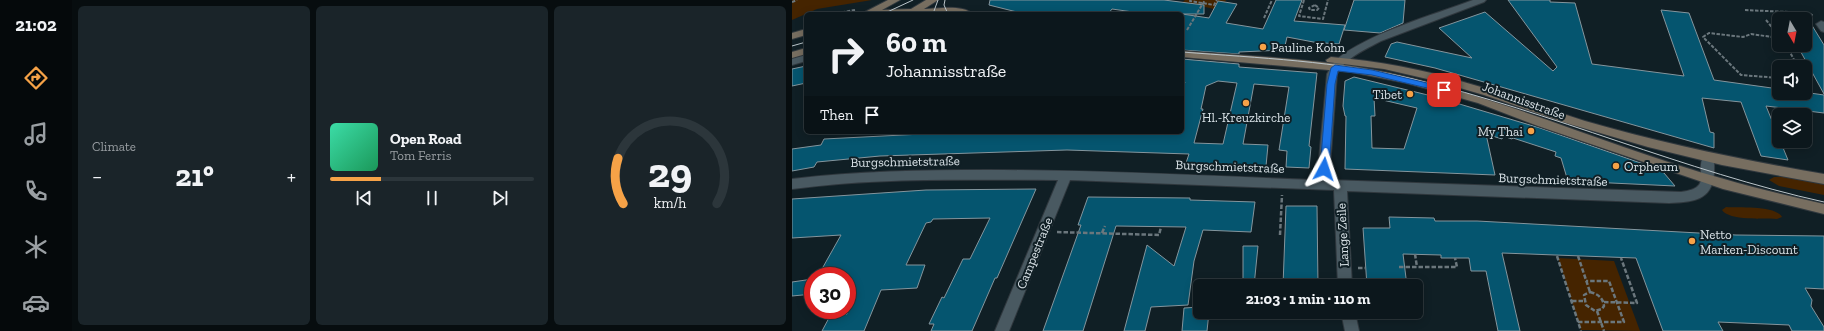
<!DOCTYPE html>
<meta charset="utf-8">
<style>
body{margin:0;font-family:"Zilla Slab",serif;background:#1a2429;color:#f1f3f6;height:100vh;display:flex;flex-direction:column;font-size:15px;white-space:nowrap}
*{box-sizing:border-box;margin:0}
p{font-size:13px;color:#9a9fa3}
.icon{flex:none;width:22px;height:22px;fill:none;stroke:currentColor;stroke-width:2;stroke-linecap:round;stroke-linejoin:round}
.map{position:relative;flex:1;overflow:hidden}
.details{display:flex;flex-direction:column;gap:6px;padding:6px;background:#070d0f;width:720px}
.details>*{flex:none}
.top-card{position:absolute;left:12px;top:12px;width:380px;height:122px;border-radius:6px;box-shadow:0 2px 10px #0003,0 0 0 1px #2c363b;background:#0c171c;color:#f1f3f6;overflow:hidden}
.needle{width:26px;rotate:170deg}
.fabs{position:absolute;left:980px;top:12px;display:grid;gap:8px}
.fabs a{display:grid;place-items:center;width:40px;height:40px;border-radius:6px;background:#0c171c;box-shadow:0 2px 10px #0003,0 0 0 1px #2c363b;font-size:20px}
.speed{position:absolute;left:12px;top:267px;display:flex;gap:8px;font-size:20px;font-weight:700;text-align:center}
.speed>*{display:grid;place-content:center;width:52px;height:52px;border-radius:50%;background:#0c171c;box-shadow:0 2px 10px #0003,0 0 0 1px #2c363b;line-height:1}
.speed .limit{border:6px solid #d22;background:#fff;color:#111}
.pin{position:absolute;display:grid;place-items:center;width:34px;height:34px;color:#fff;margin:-17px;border-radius:8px;box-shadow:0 2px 6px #0006}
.me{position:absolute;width:44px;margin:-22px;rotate:5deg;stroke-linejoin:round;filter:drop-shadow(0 0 3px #0008)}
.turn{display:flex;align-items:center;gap:14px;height:84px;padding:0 16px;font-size:18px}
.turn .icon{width:52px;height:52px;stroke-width:2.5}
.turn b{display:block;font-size:28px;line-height:34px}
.then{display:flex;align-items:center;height:38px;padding:0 16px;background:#0003;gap:8px;font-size:15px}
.big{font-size:30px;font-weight:800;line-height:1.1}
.details .card{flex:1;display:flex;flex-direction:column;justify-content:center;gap:6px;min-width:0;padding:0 14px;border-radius:6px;background:#1a2429}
.details .dial{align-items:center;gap:0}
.dial svg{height:104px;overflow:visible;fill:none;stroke:#2c363b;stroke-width:7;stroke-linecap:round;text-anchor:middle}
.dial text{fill:#f1f3f6;stroke:none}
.song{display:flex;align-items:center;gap:12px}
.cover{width:48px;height:48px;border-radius:6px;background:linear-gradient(135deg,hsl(160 70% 55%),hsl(150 70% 35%))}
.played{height:4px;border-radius:2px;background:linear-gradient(90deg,#f6a247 25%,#2c363b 25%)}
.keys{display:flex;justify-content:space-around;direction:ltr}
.heat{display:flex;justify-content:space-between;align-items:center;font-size:22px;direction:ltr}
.details .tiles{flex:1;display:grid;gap:6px;grid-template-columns:repeat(3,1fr)}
.trip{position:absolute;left:401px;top:279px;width:230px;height:40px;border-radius:6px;background:#0c171c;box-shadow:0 2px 10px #0003,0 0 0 1px #2c363b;font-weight:800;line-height:40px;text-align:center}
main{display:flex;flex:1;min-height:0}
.tabs{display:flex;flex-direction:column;width:72px;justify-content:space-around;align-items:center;background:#05090b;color:#9a9fa3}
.tabs .icon{width:28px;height:28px}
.tabs .on{color:#f6a247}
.tabs b{font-size:18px;color:#f1f3f6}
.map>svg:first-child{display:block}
.green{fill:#452400}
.building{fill:#05556f;stroke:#84959d;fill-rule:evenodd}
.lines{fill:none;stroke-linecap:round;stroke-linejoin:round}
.lane-casing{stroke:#30383e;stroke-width:2}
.street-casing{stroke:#30383e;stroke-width:2}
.secondary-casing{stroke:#30383e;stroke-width:2}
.path-far1{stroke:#6b777d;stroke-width:2;stroke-dasharray:3.5 1.5;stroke-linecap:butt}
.path{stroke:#6b777d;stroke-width:2.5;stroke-dasharray:4.5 2;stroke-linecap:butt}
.lane{fill:#495961;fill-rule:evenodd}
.street{fill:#495961;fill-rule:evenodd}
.secondary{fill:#776e60;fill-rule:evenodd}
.tram{stroke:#bbc5ca;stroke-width:1}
.route{fill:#1a73e8;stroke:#114b97}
.poi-dot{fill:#f6a247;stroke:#101f25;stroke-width:1.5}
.labels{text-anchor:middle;stroke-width:4;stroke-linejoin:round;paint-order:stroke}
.poi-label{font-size:13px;fill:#d9e2e7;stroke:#101f25;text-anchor:start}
.street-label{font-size:13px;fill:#d9e2e7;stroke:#101f25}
</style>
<main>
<nav class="tabs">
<b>21:02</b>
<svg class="icon on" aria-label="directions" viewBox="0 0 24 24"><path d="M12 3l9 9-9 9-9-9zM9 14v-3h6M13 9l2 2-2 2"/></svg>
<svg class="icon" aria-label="music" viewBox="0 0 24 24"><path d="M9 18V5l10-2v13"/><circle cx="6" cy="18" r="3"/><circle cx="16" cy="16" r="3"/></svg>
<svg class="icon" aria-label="phone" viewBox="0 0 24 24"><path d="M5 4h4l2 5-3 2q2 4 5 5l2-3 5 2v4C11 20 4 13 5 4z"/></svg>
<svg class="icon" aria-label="climate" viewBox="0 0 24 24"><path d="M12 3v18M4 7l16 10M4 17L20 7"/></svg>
<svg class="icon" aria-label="car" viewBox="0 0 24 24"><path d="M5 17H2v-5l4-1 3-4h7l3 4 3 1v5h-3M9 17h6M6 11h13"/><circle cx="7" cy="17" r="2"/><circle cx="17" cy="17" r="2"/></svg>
</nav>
<section class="details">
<div class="tiles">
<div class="card"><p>Climate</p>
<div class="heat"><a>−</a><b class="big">21°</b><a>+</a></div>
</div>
<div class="card">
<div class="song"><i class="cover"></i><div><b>Open Road</b><p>Tom Ferris</p></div></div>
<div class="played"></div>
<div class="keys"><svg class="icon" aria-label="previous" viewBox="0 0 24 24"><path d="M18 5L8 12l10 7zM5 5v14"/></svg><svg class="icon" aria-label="pause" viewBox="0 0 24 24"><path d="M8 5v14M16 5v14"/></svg><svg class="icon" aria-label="next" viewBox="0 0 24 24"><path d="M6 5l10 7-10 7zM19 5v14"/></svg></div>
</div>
<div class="card dial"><svg viewBox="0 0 100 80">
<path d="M14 69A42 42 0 1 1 86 69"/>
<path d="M14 69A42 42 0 0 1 10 34" stroke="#f6a247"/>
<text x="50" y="56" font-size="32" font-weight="700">29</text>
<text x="50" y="72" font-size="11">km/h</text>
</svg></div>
</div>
</section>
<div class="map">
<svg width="1032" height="331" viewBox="0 0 1032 331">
<rect width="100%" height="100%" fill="#101f25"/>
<g class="green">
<path d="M0 0H80L25 9 0 20Z"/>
<path d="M393 0H434L433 2 426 1 422 9 391 2Z"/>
<path d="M982 177H1001L1032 184V195L987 186 977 180Z"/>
<path d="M934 207C948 208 983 205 990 217L985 219C972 218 937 221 930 210Z"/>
<path d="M766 258 822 261 848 331 789 330Z"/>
</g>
<g class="building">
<path d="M198 0H372L412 5V14H355L320 9 316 14H233L197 5Z"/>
<path d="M484 0H510L502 21 553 25 547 44 532 43V44L495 37 492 50 447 52V54L390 50V14L417 18 426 1 445 4 434 23 471 29Z"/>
<path d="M562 0H613L611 23 588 33 552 30Z"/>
<path d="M716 0H758V2L783 3 800 64 892 76 869 10 897 13 922 80 987 89V93H1018L1032 95V113L974 106 996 160 969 156 949 102 910 98 918 132 922 133V148L643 68 593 57 599 44 605 42 680 58 647 28 693 12 761 71 765 67Z"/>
<path d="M1013 14 1032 45V94L1005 45H1013Z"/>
<path d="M390 59 447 64V67L525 73 517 146 519 147 517 168 494 167 495 151 487 150 497 87 462 84 451 144 476 145 474 166 394 163 397 154 275 150 88 156 25 162 22 167 0 171V149L29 145 32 139 170 132H390V90L393 82 390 81ZM426 81 445 83 431 144 402 143 411 109H409L414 86Z"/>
<path d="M14 66V83L0 86V69Z"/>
<path d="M562 77 644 97 748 128 863 168 872 173 883 186 798 182 796 179 775 178 769 158 763 156 764 152 721 138 720 139 711 136 710 139 694 134 703 175 553 169 554 116H553L551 106 553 81ZM582 98 625 108 612 149 580 148 579 116H583Z"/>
<path d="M244 189 205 278H203L180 331H139L142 324H137L150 297 152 298 171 259H178L198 218 141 219 139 222 134 223 114 265H133L125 288 89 290 72 331H30L38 316 55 314V276H26L49 235 0 238V199L134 190Z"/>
<path d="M296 197 398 198V200L463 202 459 232 411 230 402 261 396 305 359 307 353 331H332L355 245 382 266 394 227 324 226 291 331H251L289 225H286Z"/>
<path d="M494 206H525L526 286H491Z"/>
<path d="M597 217 642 218 643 221H685L944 235 1032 236V289L1013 288 1020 300 1019 306 1032 327V331H1000L997 325 926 322 931 331H871L844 258 710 253 728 331H706L694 271H679L677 258H649V255L611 254 615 286H575L571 228H598Z"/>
<path d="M451 246H466L462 286H451Z"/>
<path d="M21 279V294L0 296V282Z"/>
<path d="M408 307V312H417L415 331H390L392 308Z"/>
</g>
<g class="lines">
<g class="lane-casing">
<path id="lane" d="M14 55V61L0 65V59Z"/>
</g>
<g class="street-casing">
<g id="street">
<path d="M681 0H694L692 2 589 41C574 49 553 58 545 74L537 180 889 192C922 188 902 172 912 155L916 154 920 155C923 160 922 168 922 174 920 201 900 202 877 203L555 191 560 286H546L542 190 278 180 217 331H203L266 180C177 180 88 177 0 189V179C65 171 130 170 196 170 306 170 415 176 525 180L535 74C538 69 541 63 545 59 579 32 639 16 681 0Z"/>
<path d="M1029 21 1032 22V32L1029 31 1024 24Z"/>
<path d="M549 312H563L567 331H553Z"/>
</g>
</g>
<g class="secondary-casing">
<g id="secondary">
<path d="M96 0H108L90 10 119 9 134 0H146L132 9C145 9 170 4 181 14L71 13Z"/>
<path d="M14 29V35L0 39V33Z"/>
<path d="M14 48V54L0 58V52Z"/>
<path d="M390 51C465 57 542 59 615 77 723 103 825 149 932 179 965 189 999 196 1032 204V214L931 189 746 126 686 103 614 83 559 72 390 57Z"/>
<path d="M539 57C585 61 631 69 675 83 715 94 754 109 793 121 872 144 951 160 1032 174V184L930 165 856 147 774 123 692 95 644 81 592 69 535 62 534 60Z"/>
</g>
</g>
<g class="path-far1">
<path d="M399 0 398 1 422 5 425 0"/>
<path d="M512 0 507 16 531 19 536 0"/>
<path d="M0 2 5 0"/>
<path d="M523 5 527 8 525 10H518L517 8Z"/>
<path d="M953 10 1017 13 1021 16"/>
<path d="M40 14 63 10"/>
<path d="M472 18 480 0"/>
<path d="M974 20 987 36"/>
<path d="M395 30 413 0"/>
<path d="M987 38 959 34 951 37 917 33 911 37 949 75 987 78"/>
<path d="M994 45 1006 67"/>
</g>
<g class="path">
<path d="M265 232 367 235 369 227"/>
<path d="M310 233 313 226"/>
<path d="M488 235 490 195"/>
<path d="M623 254 625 267"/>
<path d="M765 256 789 331"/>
<path d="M786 256 798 292"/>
<path d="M607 267H665L663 258"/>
<path d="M566 268H573"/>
<path d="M487 284V286"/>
<path d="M798 292C806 294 811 298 812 306L810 309 803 311 794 305 792 295Z"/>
<path d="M780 301H791"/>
<path d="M812 302 845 303 829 258"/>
<path d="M805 311 812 331"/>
<path d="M486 312V317L542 316"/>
<path d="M786 322H832L817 281H794"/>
</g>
<use href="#lane" class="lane"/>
<use href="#street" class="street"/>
<use href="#secondary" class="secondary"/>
<g class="tram">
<path d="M153 0 152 5 156 14"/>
<path d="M91 14 121 0"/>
<path d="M144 14 142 11 146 0"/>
<path d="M0 46 14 42"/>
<path d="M390 52C467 58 545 61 621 79 760 112 892 171 1032 202"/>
</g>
</g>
<path class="route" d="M543 65 580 70 652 87 656 90 652 92 580 75 546 71 543 84 537 169 532 173 528 169 535 84 539 68Z"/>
<g class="poi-dot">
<circle cx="471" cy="47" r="4"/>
<circle cx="618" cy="94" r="4"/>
<circle cx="454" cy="103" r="4"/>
<circle cx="739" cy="131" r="4"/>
<circle cx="824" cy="166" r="4"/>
<circle cx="900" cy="241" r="4"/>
</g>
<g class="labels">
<g class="poi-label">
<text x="479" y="52">Pauline Kohn</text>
<text x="610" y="99" text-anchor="end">Tibet</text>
<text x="454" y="122" text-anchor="middle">Hl.-Kreuzkirche</text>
<text x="731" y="136" text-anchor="end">My Thai</text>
<text x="832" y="171">Orpheum</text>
<text x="908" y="239">Netto<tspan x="908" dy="15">Marken-Discount</tspan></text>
</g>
<g class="street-label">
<text transform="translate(732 100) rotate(20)" y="5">Johannisstraße</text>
<text transform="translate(113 161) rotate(-1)" y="5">Burgschmietstraße</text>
<text transform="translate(438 166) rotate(2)" y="5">Burgschmietstraße</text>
<text transform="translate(761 179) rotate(2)" y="5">Burgschmietstraße</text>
<text transform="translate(550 235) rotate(-93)" y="5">Lange Zeile</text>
<text transform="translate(242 253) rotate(-68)" y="5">Campestraße</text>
</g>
</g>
</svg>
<div class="fabs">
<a><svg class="needle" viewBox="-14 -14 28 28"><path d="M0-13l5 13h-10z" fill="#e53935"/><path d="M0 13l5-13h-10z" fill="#9a9fa3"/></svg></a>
<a><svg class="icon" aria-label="sound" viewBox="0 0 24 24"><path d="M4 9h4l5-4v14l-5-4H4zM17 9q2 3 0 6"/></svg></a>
<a><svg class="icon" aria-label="layers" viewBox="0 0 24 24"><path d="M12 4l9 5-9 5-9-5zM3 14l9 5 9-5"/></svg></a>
</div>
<div class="speed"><div class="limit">30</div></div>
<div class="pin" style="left:652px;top:90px;background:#d93025"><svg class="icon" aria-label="arrive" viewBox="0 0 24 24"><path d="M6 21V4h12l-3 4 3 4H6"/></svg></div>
<svg class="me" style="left:532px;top:169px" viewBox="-20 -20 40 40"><path d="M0-17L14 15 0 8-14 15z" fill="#1a73e8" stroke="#fff" stroke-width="4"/></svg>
<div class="trip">21:03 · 1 min · 110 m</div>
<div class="top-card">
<div class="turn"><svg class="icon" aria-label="right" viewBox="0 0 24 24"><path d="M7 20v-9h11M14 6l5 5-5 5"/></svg><div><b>60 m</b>Johannisstraße</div></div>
<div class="then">Then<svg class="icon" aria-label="arrive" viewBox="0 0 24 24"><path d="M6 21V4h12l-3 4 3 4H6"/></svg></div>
</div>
</div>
</main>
